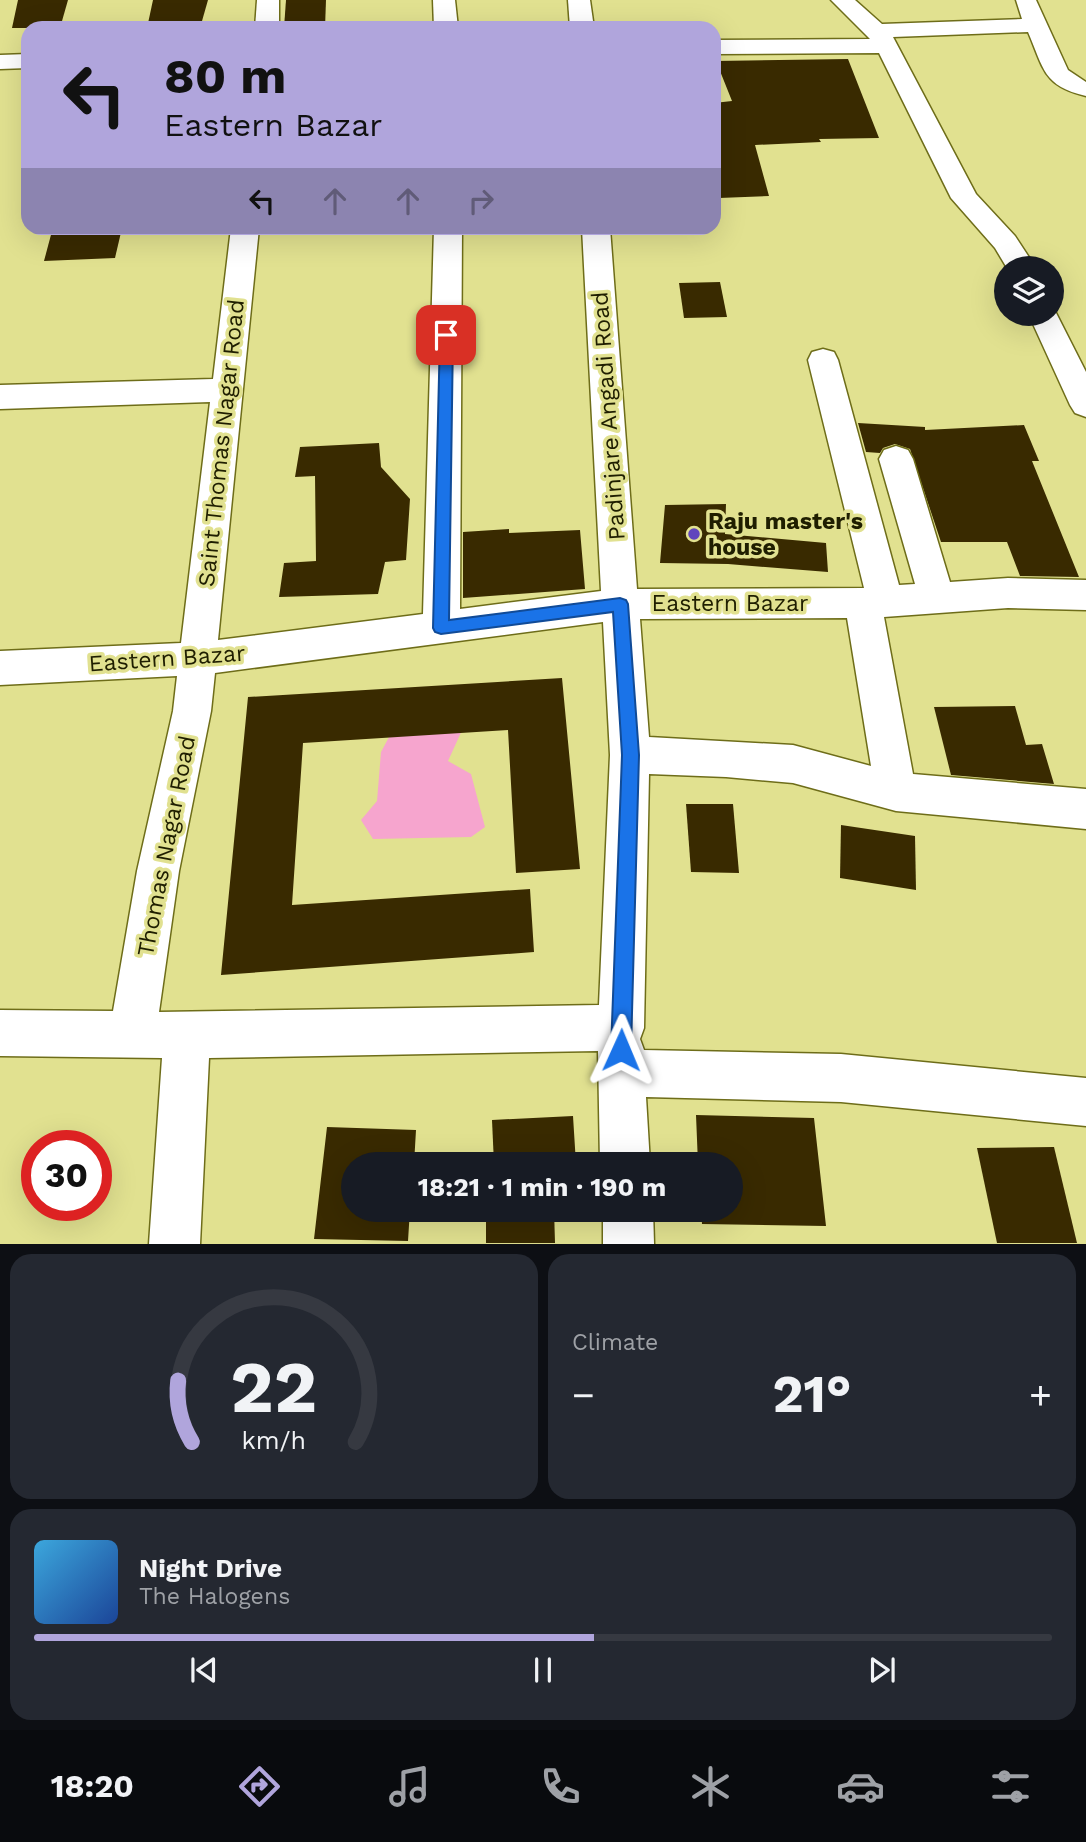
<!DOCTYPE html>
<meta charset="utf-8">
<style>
body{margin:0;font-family:"Work Sans",sans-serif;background:#242831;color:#f1f3f6;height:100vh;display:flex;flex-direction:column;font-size:26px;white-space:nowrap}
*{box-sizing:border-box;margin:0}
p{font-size:23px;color:#9ea1a6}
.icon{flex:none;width:38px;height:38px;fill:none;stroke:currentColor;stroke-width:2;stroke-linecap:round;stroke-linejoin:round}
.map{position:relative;height:1244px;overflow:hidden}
.drawer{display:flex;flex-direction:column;gap:10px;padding:10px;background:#0d0f14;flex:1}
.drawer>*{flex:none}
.banner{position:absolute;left:21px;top:21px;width:700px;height:214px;border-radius:21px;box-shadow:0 7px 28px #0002;background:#b0a5dc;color:#111;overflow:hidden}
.fabs{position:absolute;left:994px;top:256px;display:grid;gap:14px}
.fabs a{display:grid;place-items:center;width:70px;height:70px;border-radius:50%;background:#171b24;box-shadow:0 7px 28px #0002;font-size:35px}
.speed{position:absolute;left:21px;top:1130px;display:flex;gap:14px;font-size:35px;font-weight:700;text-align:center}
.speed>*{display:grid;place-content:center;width:91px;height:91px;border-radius:50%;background:#171b24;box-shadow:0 7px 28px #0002;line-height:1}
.speed .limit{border:10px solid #d22;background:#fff;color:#111}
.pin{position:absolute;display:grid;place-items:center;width:60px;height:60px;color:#fff;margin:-30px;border-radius:14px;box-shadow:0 4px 10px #0006}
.me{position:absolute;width:77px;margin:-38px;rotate:1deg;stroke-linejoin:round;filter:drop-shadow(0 0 5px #0008)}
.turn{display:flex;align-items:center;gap:24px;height:147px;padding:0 28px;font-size:32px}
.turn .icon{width:91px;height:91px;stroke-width:2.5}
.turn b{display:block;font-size:49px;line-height:60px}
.lanes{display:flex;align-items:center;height:66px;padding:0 28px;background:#0003;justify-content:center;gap:35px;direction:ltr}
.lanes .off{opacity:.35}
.big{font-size:52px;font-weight:700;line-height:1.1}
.drawer .tile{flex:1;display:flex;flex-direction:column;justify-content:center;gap:10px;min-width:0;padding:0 24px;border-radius:21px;background:#242831}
.drawer .dial{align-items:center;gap:0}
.dial svg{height:182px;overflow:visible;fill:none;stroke:#363941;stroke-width:7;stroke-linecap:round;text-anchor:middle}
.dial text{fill:#f1f3f6;stroke:none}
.song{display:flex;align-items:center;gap:21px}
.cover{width:84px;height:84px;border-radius:10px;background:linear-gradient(135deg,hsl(200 70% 55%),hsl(220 70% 35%))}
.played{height:7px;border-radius:4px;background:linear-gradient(90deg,#b0a5dc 55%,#363941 55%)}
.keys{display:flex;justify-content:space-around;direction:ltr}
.heat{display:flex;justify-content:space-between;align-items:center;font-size:38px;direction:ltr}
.drawer .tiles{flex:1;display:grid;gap:10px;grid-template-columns:1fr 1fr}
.tile:last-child{grid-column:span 2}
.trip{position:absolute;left:341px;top:1152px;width:402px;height:70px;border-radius:35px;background:#171b24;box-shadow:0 7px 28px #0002;font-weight:700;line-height:70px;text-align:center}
.menu{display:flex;height:112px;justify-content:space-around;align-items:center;background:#090b0e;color:#9ea1a6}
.menu .icon{width:49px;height:49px}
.menu .selected{color:#b0a5dc}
.menu b{font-size:32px;color:#f1f3f6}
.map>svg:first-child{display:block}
.green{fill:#f6a5ce}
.building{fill:#392a00}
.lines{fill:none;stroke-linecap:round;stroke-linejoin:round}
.minor-casing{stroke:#6e6d19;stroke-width:3}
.minor{fill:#fff;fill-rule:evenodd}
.route{fill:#1a73e8;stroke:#114b97;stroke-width:2}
.poi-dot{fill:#6045bd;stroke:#e1e190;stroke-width:2.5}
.labels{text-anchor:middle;stroke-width:7;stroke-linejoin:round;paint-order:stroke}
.street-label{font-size:23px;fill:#1f1e00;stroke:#e1e190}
.poi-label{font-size:23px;font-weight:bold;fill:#1f1e00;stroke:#e1e190;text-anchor:start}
</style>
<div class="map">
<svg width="1086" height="1244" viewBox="0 0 1086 1244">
<rect width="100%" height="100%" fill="#e1e190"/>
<path class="green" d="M409 700 474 704 448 761 471 774 485 827 471 837 373 839 361 820 377 801 381 752Z"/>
<g class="building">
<path d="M18 0H68L60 28H12Z"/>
<path d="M153 0H208L200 28H147Z"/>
<path d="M286 0H326L325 28H284Z"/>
<path d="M848 59 879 138 819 139 821 142 755 145 769 196 719 198 714 176V103L732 101 716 61Z"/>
<path d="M122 228 115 258 44 261 52 231Z"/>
<path d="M720 282 727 317 684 318 679 283Z"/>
<path d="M858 423 925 427V430L1024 425 1039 461H1032L1079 577 1020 576 1007 542H941L910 449 895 444 883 448 880 453 866 452Z"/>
<path d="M379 443 381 467 410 499 406 560 385 562 378 594 279 597 284 563 316 561 315 476 295 477 300 447Z"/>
<path d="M726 504 725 534 826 543 828 572 728 564 660 563 665 505Z"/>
<path d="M509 529V533L580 530 585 589 463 598V532Z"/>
<path d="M562 678 580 869 516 873 508 730 303 743 292 905 530 889 534 952 221 975 248 697Z"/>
<path d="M1015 706 1026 745 1042 744 1054 784 951 775 934 707Z"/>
<path d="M686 804H733L739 873 691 872Z"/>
<path d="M841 825 915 836 916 890 840 878Z"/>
<path d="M696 1115 814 1118 826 1226 702 1224 701 1209H732V1164H698Z"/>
<path d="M573 1116 576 1164H494L492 1120Z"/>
<path d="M327 1127 416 1130 414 1164H354V1209H410L408 1241 314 1239Z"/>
<path d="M1054 1147 1077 1243H997L977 1148Z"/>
<path d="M486 1209H554L555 1243H486Z"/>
</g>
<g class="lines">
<g class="minor-casing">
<g id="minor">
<path d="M257 0H279V28H255Z"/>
<path d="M433 0H455L458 28H434Z"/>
<path d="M568 0H590L594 28H570Z"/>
<path d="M831 0H855L882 24 1022 19 1016 0H1036L1068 70 1086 82V96C1043 86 1044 69 1028 32L893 37 976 194 1015 236 1036 268H1007L995 248 951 198 879 53 714 54V40L870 39Z"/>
<path d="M28 54V68L0 69V55Z"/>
<path d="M231 228H259L218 640 423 614 434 228H462L460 609 601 591 582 228H610L637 589 864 588 808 360 812 352 823 349 834 352 838 360 899 585 915 584 879 459 884 450 896 446 908 450 913 459 950 582 1008 578 1086 580V610L1008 608 884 617 913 774 1086 789V829L896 811 793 783 726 777 649 774 644 1028 640 1039 644 1050 841 1054 1086 1078V1126L841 1102 646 1097 650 1164H600L598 1051 209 1058 200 1244H149L162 1058 0 1056V1010L113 1011 137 871 173 711 177 676 0 685V651L181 643 210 402 0 409V385L213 379ZM847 618 871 766 793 745 649 737 640 619ZM603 622 610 755 599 1005 159 1012 179 871 211 711 215 673Z"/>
<path d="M1052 305 1086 372V417L1075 413 1070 405 1028 313H1052Z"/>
<path d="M603 1209H653L654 1244H603Z"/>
</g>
</g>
<use href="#minor" class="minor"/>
</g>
<path class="route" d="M446 330 453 335 449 620 620 598 626 600 628 604 639 755 631 1050 628 1057 621 1060 614 1057 611 1050 622 755 613 612 441 634 435 632 433 628 440 335Z"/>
<circle class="poi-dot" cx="694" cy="534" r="7"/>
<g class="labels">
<g class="street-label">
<text transform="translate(608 416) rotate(-94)" y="8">Padinjare Angadi Road</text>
<text transform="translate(221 443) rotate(-84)" y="8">Saint Thomas Nagar Road</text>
<text x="730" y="611">Eastern Bazar</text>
<text transform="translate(167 658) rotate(-4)" y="8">Eastern Bazar</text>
<text transform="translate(166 846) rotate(-79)" y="8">Thomas Nagar Road</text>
</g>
<g class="poi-label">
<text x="708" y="529">Raju master's<tspan x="708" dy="26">house</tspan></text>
</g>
</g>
</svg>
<div class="fabs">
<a><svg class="icon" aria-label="layers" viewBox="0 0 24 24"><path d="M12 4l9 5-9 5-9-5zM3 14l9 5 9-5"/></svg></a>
</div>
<div class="speed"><div class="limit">30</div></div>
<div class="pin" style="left:446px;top:335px;background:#d93025"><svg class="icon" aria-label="arrive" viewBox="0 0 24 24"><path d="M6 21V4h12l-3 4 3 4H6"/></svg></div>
<svg class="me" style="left:621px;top:1050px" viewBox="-20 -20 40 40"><path d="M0-17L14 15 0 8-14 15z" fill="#1a73e8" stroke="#fff" stroke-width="4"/></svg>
<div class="trip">18:21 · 1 min · 190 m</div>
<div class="banner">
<div class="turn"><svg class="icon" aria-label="left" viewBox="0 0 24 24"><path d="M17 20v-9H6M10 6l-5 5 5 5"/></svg><div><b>80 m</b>Eastern Bazar</div></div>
<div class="lanes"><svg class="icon" aria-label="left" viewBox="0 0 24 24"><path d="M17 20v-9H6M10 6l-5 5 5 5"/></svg><svg class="icon off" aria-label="ahead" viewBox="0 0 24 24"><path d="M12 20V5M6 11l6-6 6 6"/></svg><svg class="icon off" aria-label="ahead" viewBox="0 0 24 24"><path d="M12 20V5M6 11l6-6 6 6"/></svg><svg class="icon off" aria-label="right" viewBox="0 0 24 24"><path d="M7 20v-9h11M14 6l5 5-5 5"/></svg></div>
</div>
</div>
<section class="drawer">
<div class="tiles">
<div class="tile dial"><svg viewBox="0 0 100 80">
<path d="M14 69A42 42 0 1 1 86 69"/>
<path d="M14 69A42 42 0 0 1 8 42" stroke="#b0a5dc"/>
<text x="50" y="56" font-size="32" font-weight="700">22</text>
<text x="50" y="72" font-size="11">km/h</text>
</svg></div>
<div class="tile"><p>Climate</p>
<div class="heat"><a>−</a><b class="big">21°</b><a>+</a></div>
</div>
<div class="tile">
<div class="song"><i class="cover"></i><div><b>Night Drive</b><p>The Halogens</p></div></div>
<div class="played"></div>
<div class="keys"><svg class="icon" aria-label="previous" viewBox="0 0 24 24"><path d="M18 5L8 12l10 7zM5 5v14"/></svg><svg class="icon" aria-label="pause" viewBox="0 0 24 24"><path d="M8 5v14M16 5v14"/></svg><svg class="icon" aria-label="next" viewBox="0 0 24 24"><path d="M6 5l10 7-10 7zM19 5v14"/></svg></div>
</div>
</div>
</section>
<nav class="menu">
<b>18:20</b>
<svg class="icon selected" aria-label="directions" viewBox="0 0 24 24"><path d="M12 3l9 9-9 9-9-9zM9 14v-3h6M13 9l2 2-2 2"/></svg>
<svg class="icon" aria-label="music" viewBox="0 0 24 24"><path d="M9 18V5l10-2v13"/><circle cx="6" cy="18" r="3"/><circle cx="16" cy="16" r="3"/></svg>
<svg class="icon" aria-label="phone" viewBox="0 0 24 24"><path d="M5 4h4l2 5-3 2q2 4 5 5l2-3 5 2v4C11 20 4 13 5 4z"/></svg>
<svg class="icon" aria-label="climate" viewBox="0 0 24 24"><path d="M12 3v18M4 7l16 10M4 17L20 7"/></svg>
<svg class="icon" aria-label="car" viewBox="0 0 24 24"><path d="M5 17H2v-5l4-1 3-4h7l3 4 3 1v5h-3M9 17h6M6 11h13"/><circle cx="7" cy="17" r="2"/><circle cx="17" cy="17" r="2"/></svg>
<svg class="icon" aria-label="filters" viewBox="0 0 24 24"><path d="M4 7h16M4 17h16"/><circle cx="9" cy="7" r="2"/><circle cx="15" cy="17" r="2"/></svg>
</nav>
